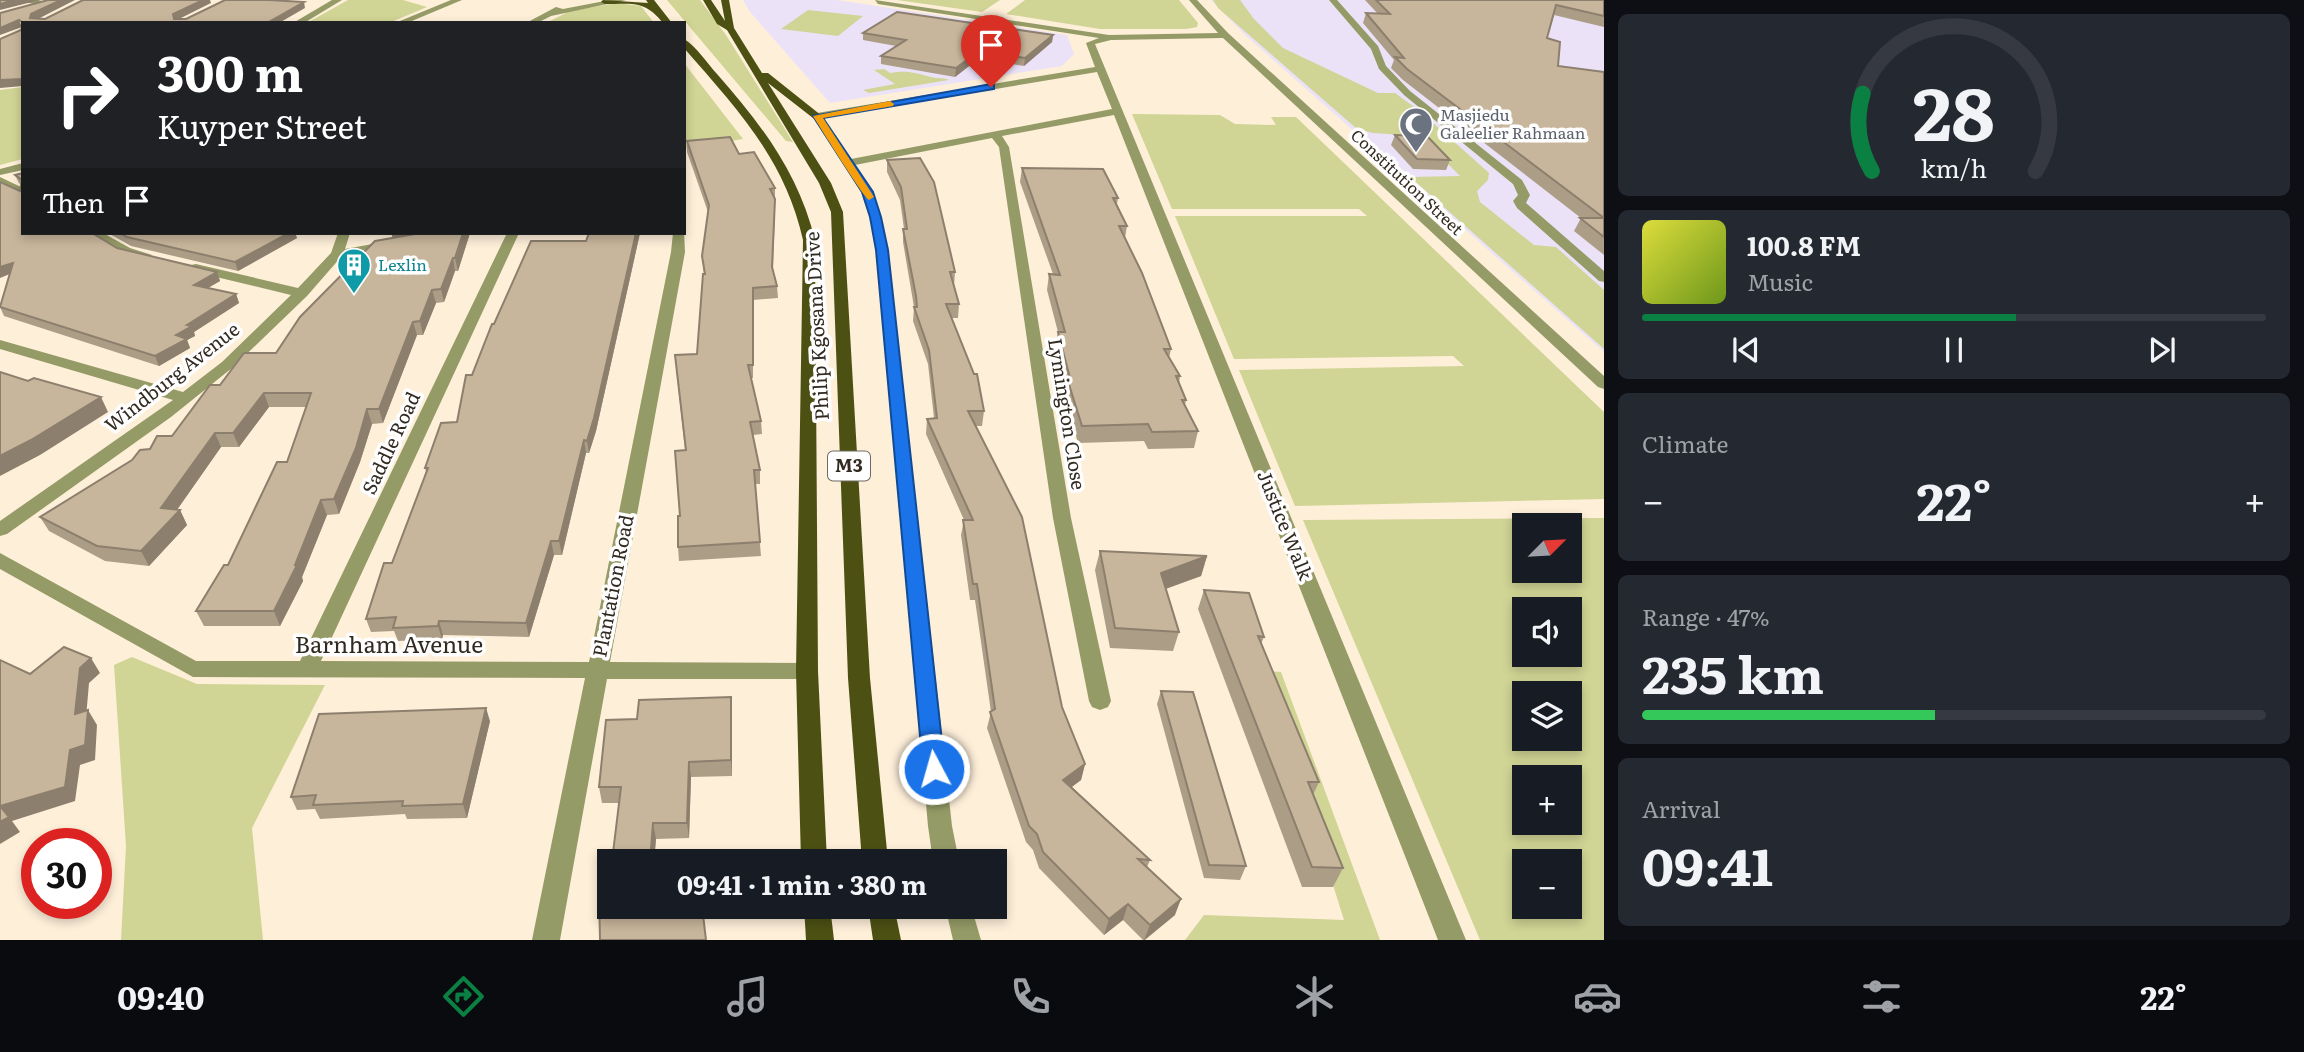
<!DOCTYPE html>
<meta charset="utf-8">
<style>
body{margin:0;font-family:Literata,serif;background:#242831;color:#f1f3f6;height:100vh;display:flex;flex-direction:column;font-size:26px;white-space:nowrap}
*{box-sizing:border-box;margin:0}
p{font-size:23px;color:#9ea1a6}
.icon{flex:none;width:38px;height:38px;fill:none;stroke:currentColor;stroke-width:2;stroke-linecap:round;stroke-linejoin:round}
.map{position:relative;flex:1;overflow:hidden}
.details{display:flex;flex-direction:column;gap:14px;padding:14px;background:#0d0f14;width:700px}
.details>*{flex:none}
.hud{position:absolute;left:21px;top:21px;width:665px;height:214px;border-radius:0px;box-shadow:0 4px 10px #0003;background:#202124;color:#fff;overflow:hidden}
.needle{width:46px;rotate:66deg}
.tools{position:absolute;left:1512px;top:513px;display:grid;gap:14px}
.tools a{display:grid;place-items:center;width:70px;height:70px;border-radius:0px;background:#171b24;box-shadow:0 4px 10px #0003;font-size:35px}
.speed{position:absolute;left:21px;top:828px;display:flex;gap:14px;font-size:35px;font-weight:700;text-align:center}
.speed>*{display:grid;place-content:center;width:91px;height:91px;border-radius:50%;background:#171b24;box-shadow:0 4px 10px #0003;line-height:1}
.speed .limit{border:10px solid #d22;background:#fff;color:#111}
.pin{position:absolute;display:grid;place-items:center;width:60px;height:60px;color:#fff;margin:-72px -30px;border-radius:50% 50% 50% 0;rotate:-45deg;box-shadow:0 0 7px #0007}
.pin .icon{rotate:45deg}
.me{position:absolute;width:77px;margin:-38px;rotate:354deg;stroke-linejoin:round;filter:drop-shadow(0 0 5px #0008)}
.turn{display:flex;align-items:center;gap:24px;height:147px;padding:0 21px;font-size:32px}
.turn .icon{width:91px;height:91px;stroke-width:2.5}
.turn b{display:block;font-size:49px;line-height:60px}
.then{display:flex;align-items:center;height:66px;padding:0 21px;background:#0003;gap:14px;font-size:26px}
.big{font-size:52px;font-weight:700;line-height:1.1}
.details .card{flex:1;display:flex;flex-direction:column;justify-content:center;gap:10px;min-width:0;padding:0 24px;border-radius:10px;background:#242831}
.details .dial{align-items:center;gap:0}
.dial svg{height:182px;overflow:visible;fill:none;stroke:#363941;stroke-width:7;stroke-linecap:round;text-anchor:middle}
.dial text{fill:#f1f3f6;stroke:none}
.song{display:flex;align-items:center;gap:21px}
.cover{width:84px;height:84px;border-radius:10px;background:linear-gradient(135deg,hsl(60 70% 55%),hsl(80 70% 35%))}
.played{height:7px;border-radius:4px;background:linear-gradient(90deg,#0b8043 60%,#363941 60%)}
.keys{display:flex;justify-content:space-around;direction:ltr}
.heat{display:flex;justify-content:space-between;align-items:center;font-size:38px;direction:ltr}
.charge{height:10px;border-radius:5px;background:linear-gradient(90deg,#34c759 47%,#363941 0)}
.trip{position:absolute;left:597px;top:849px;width:410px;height:70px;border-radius:0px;background:#171b24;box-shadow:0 4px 10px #0003;font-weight:700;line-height:70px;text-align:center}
.dock{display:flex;height:112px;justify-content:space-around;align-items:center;background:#090b0e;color:#9ea1a6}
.dock .icon{width:49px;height:49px}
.dock .on{color:#0b8043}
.dock b{font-size:32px;color:#f1f3f6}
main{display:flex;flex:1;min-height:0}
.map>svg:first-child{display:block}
.education{fill:#ebe2f8}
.green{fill:#d0d494;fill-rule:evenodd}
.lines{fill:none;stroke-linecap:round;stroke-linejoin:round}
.minor{fill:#959b66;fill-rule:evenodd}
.major{fill:#4c5113;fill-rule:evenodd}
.wall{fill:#ac9d86}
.shaded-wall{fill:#8c7f6d}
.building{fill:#c8b69c;stroke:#8c7f6d;stroke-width:2}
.route{fill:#1a73e8;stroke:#114b97;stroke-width:2}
.slow{fill:#f59e0b}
.labels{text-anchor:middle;stroke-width:7;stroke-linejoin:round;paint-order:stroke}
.far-worship-label{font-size:16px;fill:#5b616d;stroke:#fefefe;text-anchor:start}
.far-street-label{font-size:16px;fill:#312a20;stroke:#fefefe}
.far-culture-label{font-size:16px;fill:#0d838f;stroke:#fefefe;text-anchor:start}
.shield{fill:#fefefe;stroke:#6e6a63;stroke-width:2}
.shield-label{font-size:18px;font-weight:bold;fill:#312a20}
.street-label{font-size:19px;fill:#312a20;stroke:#fefefe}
.near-street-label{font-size:23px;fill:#312a20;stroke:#fefefe}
</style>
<main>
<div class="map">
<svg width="1604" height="940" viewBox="0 0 1604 940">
<rect width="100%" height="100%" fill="#feefd9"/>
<g class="education">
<path d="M743 0H837L1067 35 1074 54 1062 66 830 103 750 12Z"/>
<path d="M1211 0H1604V352L1245 35Z"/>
</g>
<g class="green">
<path d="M348 0H403L427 7 389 23H307Z"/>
<path d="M667 0H700L726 35 793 142 786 141Z"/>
<path d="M897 0H1000L982 12Z"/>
<path d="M1025 0H1179L1198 23 1197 27 1186 29H1100L1006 14Z"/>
<path d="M1213 0H1240L1254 19 1283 48 1378 93H1395L1428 117 1405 135 1373 133 1357 129 1218 8Z"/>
<path d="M617 3 641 6 654 23H546L570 11Z"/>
<path d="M808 10 863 16 838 36 781 29Z"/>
<path d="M684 63 743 139 684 149Z"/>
<path d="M884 69 890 73C908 70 915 73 931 77 938 79 942 77 949 80L869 93 863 90 895 84 874 70Z"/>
<path d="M23 87V159L0 165V90Z"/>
<path d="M1132 114 1220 115 1235 124 1276 125 1271 117H1296L1604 412V499L1295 506 1239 370 1464 366 1453 356 1234 359 1175 216H1367L1359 209H1172Z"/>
<path d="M1432 122 1489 173 1488 180 1477 191 1480 202 1534 245 1556 247 1604 290V349L1410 177 1460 176 1422 138 1411 137Z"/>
<path d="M1604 518V940H1480L1303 520ZM1524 525H1570V570H1524ZM1524 609H1570V654H1524ZM1524 693H1570V738H1524ZM1524 777H1570V822H1524ZM1524 861H1570V906H1524Z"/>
<path d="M132 657 197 684 325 685 252 828 263 940H121L126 846 114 665Z"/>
<path d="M1266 671 1281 672 1380 940H1185L1204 915 1344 920Z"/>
</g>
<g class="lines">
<g class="minor">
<path d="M3 0H38L50 3 46 5Z"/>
<path d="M332 0H342L304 23H293Z"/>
<path d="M451 0H462L407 23H395Z"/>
<path d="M610 0H626L551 16 537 23H526L556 7 563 9Z"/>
<path d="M875 0 1109 35 1218 33 1189 0H1197L1228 33 1604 376V389L1598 387 1223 38 1111 40 1095 44 1466 940H1438L1114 115 1002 136 1009 147 1071 518 1111 701 1108 707 1100 710 1092 707 1089 701 1053 518 999 147 992 138 855 165C875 195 882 215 888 250L952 826 959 861H933L928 826 876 250 870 217 861 192 812 116 817 113 1095 67 1086 43 1099 38 878 4ZM1097 72 1112 109 851 159 823 118Z"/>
<path d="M1329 0H1337L1378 46 1386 66 1410 91 1522 180 1530 195 1526 203 1604 271V282L1599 281 1517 208 1513 201 1518 195 1513 184 1404 95 1379 69 1371 49Z"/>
<path d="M23 163V170L0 175V169Z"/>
<path d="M0 177 23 188V196L0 185Z"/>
<path d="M684 231 685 252 610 662 807 663 815 665 818 671 815 677 807 679H607L560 940H532L585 678 193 677 0 569V553L196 661H300L507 233H519L321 661 589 662 671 252 673 233Z"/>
<path d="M88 233H103L130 248 152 255 145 259 121 254Z"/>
<path d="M338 233H350L345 249 389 241 395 245 389 249 341 257 307 296 232 368 171 417 7 534 0 536V521L173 400 0 349V340L183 392 222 362 291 295 191 271V265L196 264 298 288 331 253Z"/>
<path d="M945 906H971L981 940H953Z"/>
</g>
<g class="major">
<path d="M603 0 648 3 646 0H654L672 23H663C645 0 632 4 605 4L601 2Z"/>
<path d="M703 0H711L725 21 721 0H729L734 28 762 73H768L822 116 813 118 768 83 831 183 843 212 870 678 888 861H862L848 678 831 212 819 183 727 30 717 24Z"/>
<path d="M684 39C697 47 707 63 717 74 762 125 799 174 815 240L818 671 827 861H801L796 671 803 240C785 159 737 109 684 48Z"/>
<path d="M804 906H830L834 940H806Z"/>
<path d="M868 906H894L901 940H873Z"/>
</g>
</g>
<g class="wall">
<path d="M1365 0H1604V27L1554 15 1547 38 1558 66 1604 72V255L1574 231 1581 218 1403 80 1391 68 1394 60 1363 23 1366 13 1378 14Z"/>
<path d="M863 33 1053 35 1052 42 1024 66 978 59 955 77 881 64V56L896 46 863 40Z"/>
<path d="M1395 135 1450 160 1446 170 1413 169 1391 145Z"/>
<path d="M687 141 739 154 775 188V211L773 270 777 286 778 298 753 300V378H751L761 421 762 434 753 435 760 470V484H755L761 556 679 561 678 547 685 450 676 368 697 354 704 274 702 256 708 212 687 152Z"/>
<path d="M887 160 955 272 954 286 959 304 958 318H952L984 411 982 426H975L1062 707 1085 764 1081 780 1072 787 1150 860 1147 867 1175 915 1145 940H1143L1123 920 1104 935 1039 868 1033 850 1026 842 987 728 991 712 975 600H970L961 535 964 520 926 434 927 419 934 418 928 364 913 321 914 307 903 242V229H904L900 200 887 172Z"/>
<path d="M1022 168 1118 198 1117 204 1127 226 1125 238 1171 349 1169 358 1180 376 1179 383 1186 400 1185 405 1198 431 1194 448 1148 449 1144 441 1078 443 1064 394 1065 387 1055 348 1058 332 1047 290 1049 274H1053L1020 182Z"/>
<path d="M23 173V233L117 248 217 272 220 281 208 288 236 294 239 303 194 332 195 336 187 340 190 348 159 366 4 316 0 307 9 274 21 185 19 183 15 175Z"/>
<path d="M108 233H295L297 238 238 271 131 246Z"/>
<path d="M391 233H470L458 271H455L444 302 436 303 423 335H417L383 423 372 424 360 462 339 514 327 515 302 577 303 581 280 626H204L196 611 228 565 287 462 306 407H269L239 447H221L177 510H180L187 525 149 566 105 561 49 531 40 517 172 436 220 385 276 353 393 238Z"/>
<path d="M589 233H640L596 431 589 453H586L562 555H554L529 637 443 635 442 639 398 641 394 631 371 632 366 619 392 563 426 472 425 468 457 422 472 375 494 324 586 241Z"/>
<path d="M1100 551 1207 556 1201 576 1166 589 1179 632 1173 651 1110 648 1095 570Z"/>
<path d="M1204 590 1264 637 1261 644 1319 782 1313 795 1343 868 1333 887H1302L1198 609Z"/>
<path d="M1161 691 1246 866 1240 880 1204 878 1157 704Z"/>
<path d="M732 712V776L691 777 689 838 656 839 654 861H612L619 803H602L599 787 637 719Z"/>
<path d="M490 721 467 818 407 819 405 814 320 819 315 809 297 810 291 797Z"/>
</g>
<g class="shaded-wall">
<path d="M14 0H40L0 10V4Z"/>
<path d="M61 0H75L34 21 30 18 31 14Z"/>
<path d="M203 0H210L211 3 175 21 173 14Z"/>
<path d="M304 2 305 8 279 23H267Z"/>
<path d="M19 20 22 27 0 35V28Z"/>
<path d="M1053 35 1052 42 1024 66 1025 58Z"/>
<path d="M979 51 978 59 955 77 956 68Z"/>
<path d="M23 79V86L0 88V80Z"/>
<path d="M289 233H295L297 238 238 271 235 262Z"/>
<path d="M391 233H422L393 238Z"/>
<path d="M463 233H470L458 271 455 258Z"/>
<path d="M636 233H640L596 431 589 453 587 441Z"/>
<path d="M453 258 455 271 444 302 441 289Z"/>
<path d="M13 263 17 271 0 278V267Z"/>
<path d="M217 272 220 281 197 294 194 285Z"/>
<path d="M432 290 436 303 423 335 420 321Z"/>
<path d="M236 294 239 303 194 332 195 336 187 340 190 348 159 366 155 356 187 325Z"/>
<path d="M413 322 417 335 383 423 379 409Z"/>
<path d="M264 393 269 407 239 447 233 433Z"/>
<path d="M101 397 108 412 40 455 0 476V456Z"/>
<path d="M367 409 372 424 360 462 339 514 334 499Z"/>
<path d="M215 433 221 447 169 521 180 510 187 525 149 566 141 551 161 508Z"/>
<path d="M584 440 586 453 562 555 559 541Z"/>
<path d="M321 500 327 515 302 577 303 581 280 626 274 611 295 565Z"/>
<path d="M551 541 554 555 529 637 526 623Z"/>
<path d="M1207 556 1201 576 1156 592 1161 573Z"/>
<path d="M439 621 443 635 442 639 438 626Z"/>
<path d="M91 658 100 673 89 683 85 729 75 714 80 668Z"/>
<path d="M731 697 732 712V776L731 760Z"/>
<path d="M486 708 490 721 467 818 463 804Z"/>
<path d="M88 710 97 725 95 760 80 765 75 801 12 821 20 832 0 844V806L70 750Z"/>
<path d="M689 762 691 777 689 838 687 823Z"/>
<path d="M1085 764 1081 780 1059 796 1063 780Z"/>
<path d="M653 823 656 839 654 861H650Z"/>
<path d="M1181 899 1175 915 1144 940 1150 925Z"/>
<path d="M1128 904 1123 920 1104 935 1109 919Z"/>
</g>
<g class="building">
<path d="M0 0H14L0 4Z"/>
<path d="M48 0H61L31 14 30 18 45 19 83 0H203L173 14 174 19H186L225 0H269L304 2 267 23H23L19 20 0 28V13Z"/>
<path d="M1376 0H1604V16L1556 5 1547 38 1560 42 1558 66 1604 72V237L1580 218H1604L1407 69 1395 57 1404 58 1366 13 1390 14Z"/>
<path d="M897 12 1053 35 1025 58 979 51 956 68 881 56 906 40 863 33Z"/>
<path d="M23 24V79L0 80V39L21 30Z"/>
<path d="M1395 135 1427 136 1450 160 1417 159Z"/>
<path d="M730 137 739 154 754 152 775 188 770 189 775 199 772 267 777 286 753 288V365H748L761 421 750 422 760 470H754L760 542 678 547V516H680L675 451 686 450 675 355 697 354 703 274H705L702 256 709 205 687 141Z"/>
<path d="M920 158 934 182 955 272H950L959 304H946L974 374H977L984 411H968L1022 517 1062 707 1085 764 1063 780 1150 860 1138 859 1181 899 1150 925 1128 904 1109 919 1043 852 1037 834 1029 826 990 712 995 709 977 584H973L963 520H973L927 419 937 418 929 350 914 307H917L916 296 903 229H907L901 187 887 160Z"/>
<path d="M1022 168 1103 169 1118 198H1113L1127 226H1119L1142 273 1171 349H1164L1180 376H1176L1186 400H1182L1198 431 1152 432 1148 424 1082 426 1067 378H1070L1058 332H1065L1049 274 1060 275Z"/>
<path d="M23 173V233H92L117 248 217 272 194 285 236 294 187 325 192 326 176 335 187 339 155 356 0 307 13 263 0 267V182L20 191 22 180 15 175Z"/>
<path d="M120 233H289L235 262 127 237Z"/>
<path d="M421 233H463L455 258H453L441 289 432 290 420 321 413 322 379 409H367L356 448 334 499 321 500 295 565H297L274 611H196L224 565H228L277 462H287L311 393H264L233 433H215L161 508 180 510 141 551 97 546 40 517 132 460 140 450 150 449 157 436H172L210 385H220L244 353H276L300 317 375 241Z"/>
<path d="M589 233H636L594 418 587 441 584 440 559 541H551L526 623 439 621 438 626 393 628 396 617 366 619 384 563H392L428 468H425L441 423 457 422 466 375H472L492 324H494L531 241H586Z"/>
<path d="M0 372 28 381 34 378 101 397 31 440 0 456Z"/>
<path d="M1100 551 1207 556 1161 573 1179 632 1115 628Z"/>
<path d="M1204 590 1249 593 1264 637 1258 636 1319 782H1308L1343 868 1312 867Z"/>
<path d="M64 647 91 658 80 668 75 714 88 710 85 745 70 750 65 787 0 806 9 817 0 822V660L30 674Z"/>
<path d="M1161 691 1193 692 1246 866 1209 865Z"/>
<path d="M731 697V760L689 762 687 823H653L650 861H612L621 787H599L606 720 637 719 639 700Z"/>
<path d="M486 708 463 804 402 806 403 801 313 805 316 795 291 797 319 714Z"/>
<path d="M609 890V906H702L706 940H600L599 892Z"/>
</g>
<path class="route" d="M991 84 994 85V89L823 118 873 192 881 217 888 250 945 769 942 775 934 778 927 775 923 769 876 250 870 217 862 192 813 116Z"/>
<path class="slow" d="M890 101 894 104 893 106 823 118 874 197 869 200C864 198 820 127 813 116Z"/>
<defs>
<g id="mosque-pin" transform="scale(1.75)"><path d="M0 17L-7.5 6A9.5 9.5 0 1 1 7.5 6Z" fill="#6b7280" stroke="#fefefe"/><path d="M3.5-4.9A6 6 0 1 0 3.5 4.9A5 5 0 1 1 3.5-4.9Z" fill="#fff"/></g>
<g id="building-pin" transform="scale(1.75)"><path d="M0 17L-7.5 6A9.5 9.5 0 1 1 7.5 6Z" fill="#0f9aa8" stroke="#fefefe"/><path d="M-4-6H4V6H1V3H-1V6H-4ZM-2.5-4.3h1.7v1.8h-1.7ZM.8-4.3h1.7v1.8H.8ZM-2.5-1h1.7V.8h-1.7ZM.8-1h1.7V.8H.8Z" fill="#fff"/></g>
</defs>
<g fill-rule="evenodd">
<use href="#mosque-pin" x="1416" y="124"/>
<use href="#building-pin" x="354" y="265"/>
</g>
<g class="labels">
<g class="far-worship-label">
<text x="1440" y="121">Masjiedu<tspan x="1440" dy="18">Galeelier Rahmaan</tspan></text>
</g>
<g class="far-street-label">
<text transform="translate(1407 182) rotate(43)" y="6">Constitution Street</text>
</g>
<g class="far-culture-label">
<text x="378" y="271">Lexlin</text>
</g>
<rect class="shield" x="828" y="451.5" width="42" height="29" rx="5"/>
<g class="shield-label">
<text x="849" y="472">M3</text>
</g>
<g class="street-label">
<text transform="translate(817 326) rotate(-93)" y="7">Philip Kgosana Drive</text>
<text transform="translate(172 377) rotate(-38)" y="7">Windburg Avenue</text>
<text transform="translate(1067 414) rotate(81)" y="7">Lymington Close</text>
<text transform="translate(391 443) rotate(-65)" y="7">Saddle Road</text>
<text transform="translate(1285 525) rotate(68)" y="7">Justice Walk</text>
<text transform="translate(613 586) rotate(-79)" y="7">Plantation Road</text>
</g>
<g class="near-street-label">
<text x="389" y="653">Barnham Avenue</text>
</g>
</g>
</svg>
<div class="tools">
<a><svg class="needle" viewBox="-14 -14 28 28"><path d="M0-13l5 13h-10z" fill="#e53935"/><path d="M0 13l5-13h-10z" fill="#9ea1a6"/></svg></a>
<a><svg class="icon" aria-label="sound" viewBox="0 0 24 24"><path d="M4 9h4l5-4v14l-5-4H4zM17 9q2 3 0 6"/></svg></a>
<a><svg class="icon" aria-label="layers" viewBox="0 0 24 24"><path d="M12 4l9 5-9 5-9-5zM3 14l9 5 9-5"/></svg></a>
<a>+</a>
<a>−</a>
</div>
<div class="speed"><div class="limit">30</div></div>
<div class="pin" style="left:991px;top:87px;background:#d93025"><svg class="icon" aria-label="arrive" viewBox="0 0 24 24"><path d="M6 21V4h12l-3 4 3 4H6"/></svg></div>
<svg class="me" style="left:934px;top:769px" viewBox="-20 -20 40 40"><circle r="17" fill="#1a73e8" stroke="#fff" stroke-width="3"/><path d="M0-11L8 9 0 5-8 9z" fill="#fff"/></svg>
<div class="trip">09:41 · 1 min · 380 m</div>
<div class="hud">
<div class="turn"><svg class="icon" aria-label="right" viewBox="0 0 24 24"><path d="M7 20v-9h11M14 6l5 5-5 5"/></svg><div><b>300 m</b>Kuyper Street</div></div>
<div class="then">Then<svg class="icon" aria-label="arrive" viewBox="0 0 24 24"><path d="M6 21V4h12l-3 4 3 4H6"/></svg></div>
</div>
</div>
<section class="details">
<div class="card dial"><svg viewBox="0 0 100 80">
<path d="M14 69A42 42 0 1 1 86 69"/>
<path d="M14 69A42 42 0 0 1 10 35" stroke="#0b8043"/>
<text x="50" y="56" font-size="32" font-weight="700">28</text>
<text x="50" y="72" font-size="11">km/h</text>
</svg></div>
<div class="card">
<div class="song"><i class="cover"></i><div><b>100.8 FM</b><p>Music</p></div></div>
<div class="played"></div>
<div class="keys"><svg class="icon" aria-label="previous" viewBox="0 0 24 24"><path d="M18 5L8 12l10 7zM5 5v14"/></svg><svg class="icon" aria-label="pause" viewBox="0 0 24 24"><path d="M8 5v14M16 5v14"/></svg><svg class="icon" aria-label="next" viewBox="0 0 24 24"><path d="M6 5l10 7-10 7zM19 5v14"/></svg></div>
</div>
<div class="card"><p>Climate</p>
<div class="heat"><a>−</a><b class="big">22°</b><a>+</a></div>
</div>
<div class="card"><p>Range · 47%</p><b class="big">235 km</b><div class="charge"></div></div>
<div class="card"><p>Arrival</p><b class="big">09:41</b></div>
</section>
</main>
<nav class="dock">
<b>09:40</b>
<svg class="icon on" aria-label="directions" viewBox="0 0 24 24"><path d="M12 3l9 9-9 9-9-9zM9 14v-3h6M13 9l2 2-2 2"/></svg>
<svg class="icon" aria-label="music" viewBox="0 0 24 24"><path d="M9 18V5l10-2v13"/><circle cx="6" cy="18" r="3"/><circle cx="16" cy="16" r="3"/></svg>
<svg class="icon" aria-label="phone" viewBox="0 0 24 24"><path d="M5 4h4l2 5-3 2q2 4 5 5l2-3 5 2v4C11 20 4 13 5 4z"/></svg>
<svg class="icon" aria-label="climate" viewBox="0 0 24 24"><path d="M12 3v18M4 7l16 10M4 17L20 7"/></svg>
<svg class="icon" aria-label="car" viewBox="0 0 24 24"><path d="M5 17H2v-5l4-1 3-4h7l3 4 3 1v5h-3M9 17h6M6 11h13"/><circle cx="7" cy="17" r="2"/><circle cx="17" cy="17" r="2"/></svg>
<svg class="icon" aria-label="filters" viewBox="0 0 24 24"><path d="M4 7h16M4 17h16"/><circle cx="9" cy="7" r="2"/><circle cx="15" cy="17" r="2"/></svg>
<b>22°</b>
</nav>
